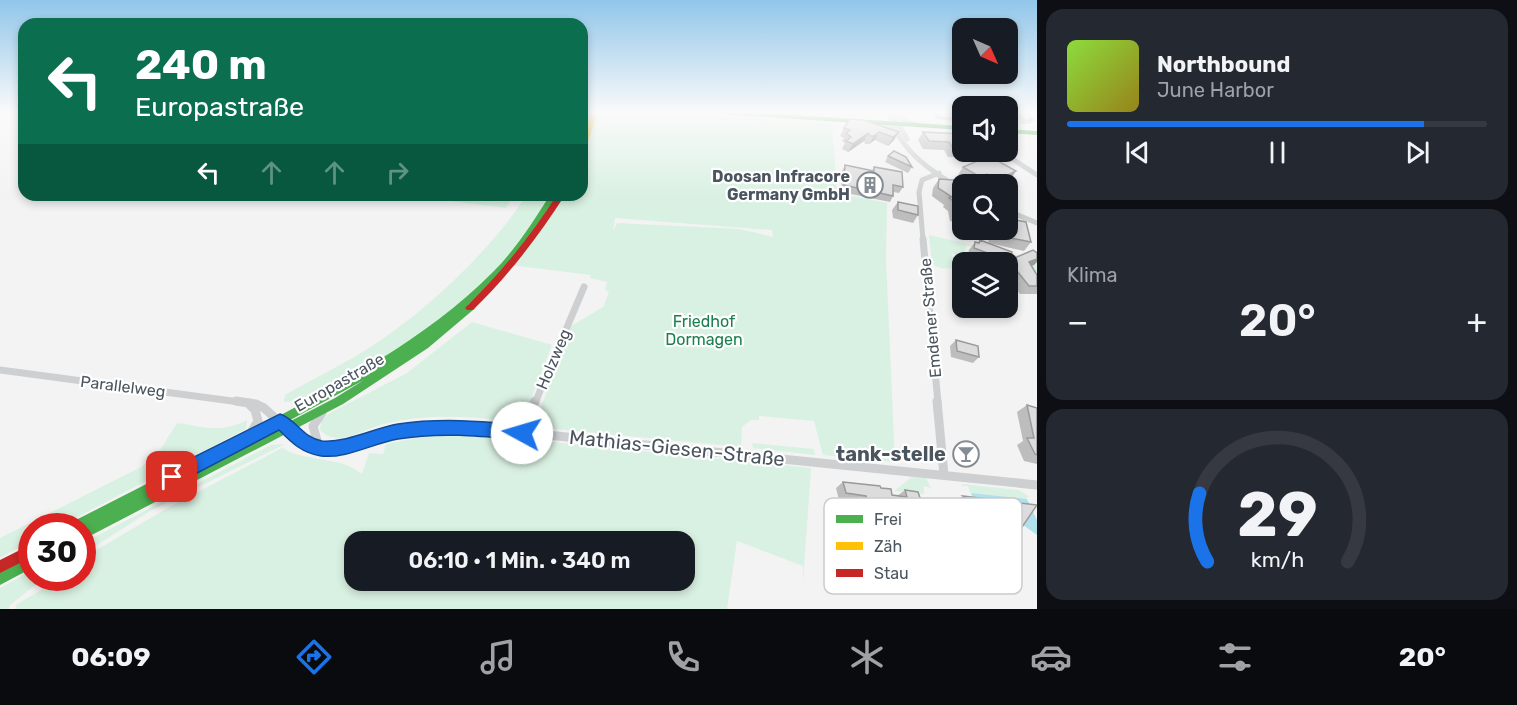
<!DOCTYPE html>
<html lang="de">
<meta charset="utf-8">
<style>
body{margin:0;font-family:Rubik,sans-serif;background:#242831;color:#f1f3f6;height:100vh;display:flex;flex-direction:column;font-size:22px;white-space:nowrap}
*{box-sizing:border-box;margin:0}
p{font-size:20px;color:#9ea1a6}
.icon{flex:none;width:33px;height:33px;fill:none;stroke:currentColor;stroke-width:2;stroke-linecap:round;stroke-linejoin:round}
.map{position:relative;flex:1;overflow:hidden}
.sheet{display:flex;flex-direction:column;gap:9px;padding:9px;background:#0d0f14;width:480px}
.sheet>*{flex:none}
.banner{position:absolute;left:18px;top:18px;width:570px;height:183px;border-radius:18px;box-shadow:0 3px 9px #0003;background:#0b6e4f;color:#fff;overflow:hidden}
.needle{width:39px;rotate:135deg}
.controls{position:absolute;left:952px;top:18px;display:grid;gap:12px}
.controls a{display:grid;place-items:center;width:66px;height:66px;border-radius:12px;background:#171b24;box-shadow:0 3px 9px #0003;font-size:30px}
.speed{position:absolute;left:18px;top:513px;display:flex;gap:12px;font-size:30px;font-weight:700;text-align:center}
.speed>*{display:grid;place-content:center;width:78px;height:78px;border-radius:50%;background:#171b24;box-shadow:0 3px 9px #0003;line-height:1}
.speed .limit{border:9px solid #d22;background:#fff;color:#111}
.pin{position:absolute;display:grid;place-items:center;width:51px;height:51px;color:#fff;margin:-26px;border-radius:12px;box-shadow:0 3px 9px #0006}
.me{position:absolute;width:66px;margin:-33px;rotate:276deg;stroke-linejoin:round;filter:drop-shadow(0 0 4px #0008)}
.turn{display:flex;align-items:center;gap:21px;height:126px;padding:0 18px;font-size:27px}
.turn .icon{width:78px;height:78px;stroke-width:2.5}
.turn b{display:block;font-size:42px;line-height:51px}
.lanes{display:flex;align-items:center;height:57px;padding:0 18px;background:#0003;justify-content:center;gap:30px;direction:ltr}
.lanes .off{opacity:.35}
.big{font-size:45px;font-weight:600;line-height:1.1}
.sheet .widget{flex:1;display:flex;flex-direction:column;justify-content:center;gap:9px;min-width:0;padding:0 21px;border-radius:18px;background:#242831}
.sheet .dial{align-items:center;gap:0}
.dial svg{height:156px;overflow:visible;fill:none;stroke:#363941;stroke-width:7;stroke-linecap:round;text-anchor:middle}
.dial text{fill:#f1f3f6;stroke:none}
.song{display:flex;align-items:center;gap:18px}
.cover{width:72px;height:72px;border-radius:9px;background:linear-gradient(135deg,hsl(90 70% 55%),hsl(50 70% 35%))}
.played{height:6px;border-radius:3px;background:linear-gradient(90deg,#1a73e8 85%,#363941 85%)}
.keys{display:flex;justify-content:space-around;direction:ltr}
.heat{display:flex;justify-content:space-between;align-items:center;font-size:33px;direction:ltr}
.trip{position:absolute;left:344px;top:531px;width:351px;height:60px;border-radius:18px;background:#171b24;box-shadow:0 3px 9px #0003;font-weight:600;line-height:60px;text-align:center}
.tabs{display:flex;height:96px;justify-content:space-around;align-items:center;background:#090b0e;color:#9ea1a6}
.tabs .icon{width:42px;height:42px}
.tabs .active{color:#1a73e8}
.tabs b{font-size:27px;color:#f1f3f6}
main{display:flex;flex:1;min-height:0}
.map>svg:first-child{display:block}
.green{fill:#d9f1e2;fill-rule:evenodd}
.water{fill:#b0e0ed}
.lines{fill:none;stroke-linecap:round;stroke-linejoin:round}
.street-far2{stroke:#cdcfd1;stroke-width:5}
.street-far1{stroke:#cdcfd1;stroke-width:7}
.street{stroke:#cdcfd1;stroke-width:9}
.fast{fill:#4caf50;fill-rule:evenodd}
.slow{fill:#ffc107;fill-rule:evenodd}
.jam{fill:#c62828;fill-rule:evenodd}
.wall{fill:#bdbdbe}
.shaded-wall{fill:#9a9a9b}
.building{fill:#dcdcdd;stroke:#9a9a9b;stroke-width:1.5}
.route{fill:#1a73e8;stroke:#114b97;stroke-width:1.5}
.labels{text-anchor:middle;stroke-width:4.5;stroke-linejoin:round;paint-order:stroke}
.poi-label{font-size:16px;font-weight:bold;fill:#4a555f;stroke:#fff;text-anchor:end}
.street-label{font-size:16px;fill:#4a555f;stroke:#fff}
.park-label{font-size:16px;fill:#1c804e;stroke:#fff}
.near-street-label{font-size:20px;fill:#4a555f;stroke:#fff}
.near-poi-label{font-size:20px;font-weight:bold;fill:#4a555f;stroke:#fff;text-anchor:end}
.key{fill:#fff;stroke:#c9cccf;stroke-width:1.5}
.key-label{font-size:16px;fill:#4a555f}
</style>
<main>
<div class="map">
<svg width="1037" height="609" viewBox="0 0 1037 609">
<rect width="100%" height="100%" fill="#f3f3f3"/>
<g class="green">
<path d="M604 112H678L832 124 837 193 887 203 886 259 895 462 823 455 814 421 759 416V420H751L742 427 741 447 534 427 571 326 603 307 609 292 605 290 607 282 590 278 591 275 503 264C456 309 409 345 352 376 330 388 309 401 284 402L285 395C313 379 342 365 369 348 430 308 486 255 527 195H582V115L600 118ZM615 218 772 230 773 237 740 229 617 223 613 231Z"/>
<path d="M444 195H514L506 208 442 200Z"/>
<path d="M929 235 1037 260V272L1030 274 1019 272 1034 265C1011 258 990 254 967 245L964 254 958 252 956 255 952 253 951 256 961 263 960 266C950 269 941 270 932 264Z"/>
<path d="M472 322 552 345 522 422C473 417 427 412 380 425 360 431 337 448 320 430L321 421 330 413 407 373Z"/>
<path d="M247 420 246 429 60 526H32L31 541 0 558V538L143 466 160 450 177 423C208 427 218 434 247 420Z"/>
<path d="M452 432 811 468 803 582V566L737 541 727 609H15L17 604 48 586 56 578H82L83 558 171 506 282 448C308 463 338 455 362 474L369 453 383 454 386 444 426 436 451 435ZM354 542H684V580H354Z"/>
<path d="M752 443 814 449 815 455 753 448Z"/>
<path d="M285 444 150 511 83 554V543L271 445Z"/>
<path d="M912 477 926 478 931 488 924 486V494L894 491Z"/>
<path d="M962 484 1019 490 1030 497H1027V499L971 493 974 503 968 486H962Z"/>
<path d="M891 494 931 499 933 544 954 552 949 502 959 508 953 517 972 536 955 558V564L932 556 907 554 906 551 886 548 885 542 840 537 839 530 832 527 833 509 860 508 865 524 878 515 906 519Z"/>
<path d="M31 571 32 578H44L10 605 9 609H0V588Z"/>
</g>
<path class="water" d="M971 493 1027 499 1037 520V535L1019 522 975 502Z"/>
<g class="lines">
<g class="street-far2">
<path d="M890 114C898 150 933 173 963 190"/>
<path d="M890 114 894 116 907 139"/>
<path d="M894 116 917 125"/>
<path d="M876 123 896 131"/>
<path d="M1005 154 1037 175"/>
<path d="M1008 211 1037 223"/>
<path d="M923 240 919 192 922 180 939 173"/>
</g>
<g class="street-far1">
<path d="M923 239 938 403"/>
<path d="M0 370 247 403"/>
<path d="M535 403 584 287"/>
</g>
<g class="street">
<path d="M236 401 256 404 264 408 303 443 320 448 342 447 414 429 469 427 1037 485"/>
<path d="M937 401 944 475"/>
<path d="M248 403 255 410 258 421 250 434"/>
<path d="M522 433 535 401"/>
<path d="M319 448 313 426 322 413"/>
</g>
<g class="fast">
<path d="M715 112H748L963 126V130L718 114Z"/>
<path d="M1008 129 1037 131V135L1008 133Z"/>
<path d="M550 195H558C532 236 505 274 468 305L473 306 475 308 473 310 428 348 343 404 86 538 82 540V526H70L72 522C131 492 191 461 250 431 337 386 424 341 493 272 516 249 533 222 550 195ZM364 380 335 398 250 442Z"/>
<path d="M32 555V568L0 585V572Z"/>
</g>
<path class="slow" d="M592 112H598L585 150 582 152V140Z"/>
<g class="jam">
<path d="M557 195H565C538 237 509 275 473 310H467L465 308 467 306C502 272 531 235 557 195Z"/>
<path d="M32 544V557L0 573V560Z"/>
</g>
</g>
<g class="wall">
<path d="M932 112H950L955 119 953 121 936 119Z"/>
<path d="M1012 112H1026L1033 120 1030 124H1021Z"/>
<path d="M844 128 899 132 894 140 888 146 875 140 869 144H865L864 141 848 152 842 149 845 143 842 141 844 138 840 136Z"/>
<path d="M923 132 963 134V150H959L954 157H948L944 150 923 149 918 140Z"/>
<path d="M888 156 912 167 908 173 885 162Z"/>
<path d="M845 165 872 171 874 167 903 187 899 193 893 192V196L890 202 841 192 842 171Z"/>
<path d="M963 167 1010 180 999 184H985L981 182 973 184 958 175Z"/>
<path d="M939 179 963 184V224L950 221 948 211 943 207 944 205 932 196 933 188Z"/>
<path d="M898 202 918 215 913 223 893 218 892 210Z"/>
<path d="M1016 220 1031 242 1024 251 989 243 986 230H1008Z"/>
<path d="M980 240 1010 260 1034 265 1031 266 1037 275V294H1020L1008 278V262H983L967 257 969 250 975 242 978 243Z"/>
<path d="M956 340 979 357 973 363 951 357 950 346Z"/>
<path d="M1027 405 1037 408V464L1024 461 1017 445 1023 441 1017 412Z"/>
<path d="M843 482 881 488 892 495 897 496 905 490 925 512 916 518 888 516 889 520 881 526 865 524 859 502 839 500 836 488Z"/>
<path d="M963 496 1016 536 1005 542 953 502Z"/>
</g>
<g class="shaded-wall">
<path d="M879 132 875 140 869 144 874 136Z"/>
<path d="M899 132 894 140 888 146 893 137Z"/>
<path d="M868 133 864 141 848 152 853 144Z"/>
<path d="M1016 171 1010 180 999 184H994L998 180Z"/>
<path d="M987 174 981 182 975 184 980 177Z"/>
<path d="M1037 259V262L1034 265 1021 270 1029 262Z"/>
</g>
<g class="building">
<path d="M934 112H950L955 119 938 117Z"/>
<path d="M1018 112H1026L1033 120H1024Z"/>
<path d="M850 119 863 120 899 132 893 137 879 132 874 136H870L868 133 853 144 846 141 851 137 846 133 850 130 844 128Z"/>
<path d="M923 132 963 134V141H954L959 149 953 148 949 142 929 141Z"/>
<path d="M894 151 906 157 912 167 888 156Z"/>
<path d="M989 156 1016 171 998 180 987 174 980 177 963 167Z"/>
<path d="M845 165 874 171V167L902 172 903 187 893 185V196L844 185Z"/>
<path d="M939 179 953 180 963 184V214L956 213 955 202 949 198 952 197 938 188Z"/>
<path d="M898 202 918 206V215L898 210Z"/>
<path d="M1008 217 1016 218V220L1026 222 1031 242 996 235 995 230H1008Z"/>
<path d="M980 240 1012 252 1010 260 1033 250 1037 253V259L1029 262 1037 275V286H1029L1009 261 974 248 975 242 979 243Z"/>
<path d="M956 340 978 346 979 357 957 351Z"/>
<path d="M1027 405 1037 408V455L1035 454 1027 438H1034Z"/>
<path d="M843 482 880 486 881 488 891 489 892 495 907 497 905 490 918 492 925 512 886 509 889 520 872 518 866 496 846 493Z"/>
<path d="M963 496 1037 505 1016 536Z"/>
</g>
<linearGradient id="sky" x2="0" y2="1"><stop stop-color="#91c6ea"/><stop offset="0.57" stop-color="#fafafa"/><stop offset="1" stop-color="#fafafa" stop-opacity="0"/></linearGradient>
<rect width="1037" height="197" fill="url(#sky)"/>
<path class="route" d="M280 414C297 420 303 438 322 441 347 443 374 428 398 424 440 418 480 421 522 425L528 427 531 433 528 438 522 440C480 436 440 432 398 439 374 443 346 459 321 456 302 453 292 443 279 430L178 483 172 485 166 483 164 477 166 471Z"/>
<defs>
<g id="building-ring" transform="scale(1.35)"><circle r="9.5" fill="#fff" stroke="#858c93" stroke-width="1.5"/><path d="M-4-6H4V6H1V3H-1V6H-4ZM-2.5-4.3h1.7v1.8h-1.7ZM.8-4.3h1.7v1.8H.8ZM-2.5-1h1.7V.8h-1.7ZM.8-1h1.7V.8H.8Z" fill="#858c93"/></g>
<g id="bar-ring" transform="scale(1.35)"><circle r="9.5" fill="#fff" stroke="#858c93" stroke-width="1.5"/><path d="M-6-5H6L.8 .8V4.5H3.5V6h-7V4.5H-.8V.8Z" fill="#858c93"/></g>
</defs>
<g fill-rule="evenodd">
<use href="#building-ring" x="870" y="185"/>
<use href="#bar-ring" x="966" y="454"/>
</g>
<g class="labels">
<g class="poi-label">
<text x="850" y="182">Doosan Infracore<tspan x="850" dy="18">Germany GmbH</tspan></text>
</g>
<g class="street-label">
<text transform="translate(930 318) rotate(-95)" y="6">Emdener Straße</text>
<text transform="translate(553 359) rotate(-67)" y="6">Holzweg</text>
<text transform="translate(339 382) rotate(-30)" y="6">Europastraße</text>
<text transform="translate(123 386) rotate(7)" y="6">Parallelweg</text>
</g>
<g class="park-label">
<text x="704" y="327">Friedhof<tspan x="704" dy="18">Dormagen</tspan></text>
</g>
<g class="near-street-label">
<text transform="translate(677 448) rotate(6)" y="7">Mathias-Giesen-Straße</text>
</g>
<g class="near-poi-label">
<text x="946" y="461">tank-stelle</text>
</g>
</g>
<rect x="824" y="498" width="198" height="96" rx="9" class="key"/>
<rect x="836" y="515" width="27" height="8" fill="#4caf50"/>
<rect x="836" y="542" width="27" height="8" fill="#ffc107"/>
<rect x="836" y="569" width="27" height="8" fill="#c62828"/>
<g class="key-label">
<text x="874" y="525">Frei</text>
<text x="874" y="552">Zäh</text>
<text x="874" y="579">Stau</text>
</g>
</svg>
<div class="controls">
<a><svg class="needle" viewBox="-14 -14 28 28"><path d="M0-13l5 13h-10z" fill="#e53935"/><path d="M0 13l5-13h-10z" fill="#9ea1a6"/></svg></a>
<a><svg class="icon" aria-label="sound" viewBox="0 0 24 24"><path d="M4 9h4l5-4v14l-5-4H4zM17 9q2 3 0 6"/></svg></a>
<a><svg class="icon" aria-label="search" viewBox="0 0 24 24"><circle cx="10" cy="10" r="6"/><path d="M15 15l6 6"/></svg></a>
<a><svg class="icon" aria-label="layers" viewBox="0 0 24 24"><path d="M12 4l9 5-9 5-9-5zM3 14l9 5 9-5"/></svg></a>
</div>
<div class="speed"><div class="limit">30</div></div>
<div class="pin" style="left:172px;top:477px;background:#d93025"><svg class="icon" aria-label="arrive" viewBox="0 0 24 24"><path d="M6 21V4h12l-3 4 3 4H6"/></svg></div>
<svg class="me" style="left:522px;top:433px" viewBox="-20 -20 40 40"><circle r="19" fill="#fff"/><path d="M0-13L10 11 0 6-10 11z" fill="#1a73e8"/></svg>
<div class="trip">06:10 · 1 Min. · 340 m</div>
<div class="banner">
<div class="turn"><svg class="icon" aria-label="left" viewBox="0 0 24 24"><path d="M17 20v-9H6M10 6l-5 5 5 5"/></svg><div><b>240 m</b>Europastraße</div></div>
<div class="lanes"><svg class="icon" aria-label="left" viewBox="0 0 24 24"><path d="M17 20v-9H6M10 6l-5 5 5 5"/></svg><svg class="icon off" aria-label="ahead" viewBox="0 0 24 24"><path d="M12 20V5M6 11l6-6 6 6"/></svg><svg class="icon off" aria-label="ahead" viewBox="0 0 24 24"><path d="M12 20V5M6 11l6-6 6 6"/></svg><svg class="icon off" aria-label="right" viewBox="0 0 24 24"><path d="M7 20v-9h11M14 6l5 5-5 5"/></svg></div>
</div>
</div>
<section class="sheet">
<div class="widget">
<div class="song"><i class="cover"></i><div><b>Northbound</b><p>June Harbor</p></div></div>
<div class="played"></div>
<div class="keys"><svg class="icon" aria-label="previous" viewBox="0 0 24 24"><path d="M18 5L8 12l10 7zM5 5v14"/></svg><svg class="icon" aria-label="pause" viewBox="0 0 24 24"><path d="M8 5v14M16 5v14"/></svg><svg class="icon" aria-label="next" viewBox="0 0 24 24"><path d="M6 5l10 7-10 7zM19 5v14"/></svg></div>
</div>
<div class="widget"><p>Klima</p>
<div class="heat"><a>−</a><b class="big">20°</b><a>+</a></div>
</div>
<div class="widget dial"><svg viewBox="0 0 100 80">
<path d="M14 69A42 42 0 1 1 86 69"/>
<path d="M14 69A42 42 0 0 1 10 34" stroke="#1a73e8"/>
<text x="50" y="56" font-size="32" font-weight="700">29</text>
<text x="50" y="72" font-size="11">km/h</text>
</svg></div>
</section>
</main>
<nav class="tabs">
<b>06:09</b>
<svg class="icon active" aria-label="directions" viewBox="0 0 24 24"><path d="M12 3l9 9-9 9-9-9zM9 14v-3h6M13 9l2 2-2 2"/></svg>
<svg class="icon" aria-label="music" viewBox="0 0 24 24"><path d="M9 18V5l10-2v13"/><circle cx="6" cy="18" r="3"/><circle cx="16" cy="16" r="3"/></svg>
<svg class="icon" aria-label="phone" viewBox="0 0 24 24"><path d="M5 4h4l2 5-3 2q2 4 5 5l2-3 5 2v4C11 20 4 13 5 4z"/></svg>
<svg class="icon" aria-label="climate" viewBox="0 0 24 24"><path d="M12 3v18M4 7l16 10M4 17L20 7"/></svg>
<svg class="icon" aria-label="car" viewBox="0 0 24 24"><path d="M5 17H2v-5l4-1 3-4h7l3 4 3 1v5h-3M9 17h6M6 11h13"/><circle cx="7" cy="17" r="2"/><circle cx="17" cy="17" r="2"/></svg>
<svg class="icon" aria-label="filters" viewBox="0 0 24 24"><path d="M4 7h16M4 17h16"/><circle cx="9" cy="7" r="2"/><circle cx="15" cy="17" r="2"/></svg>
<b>20°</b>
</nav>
